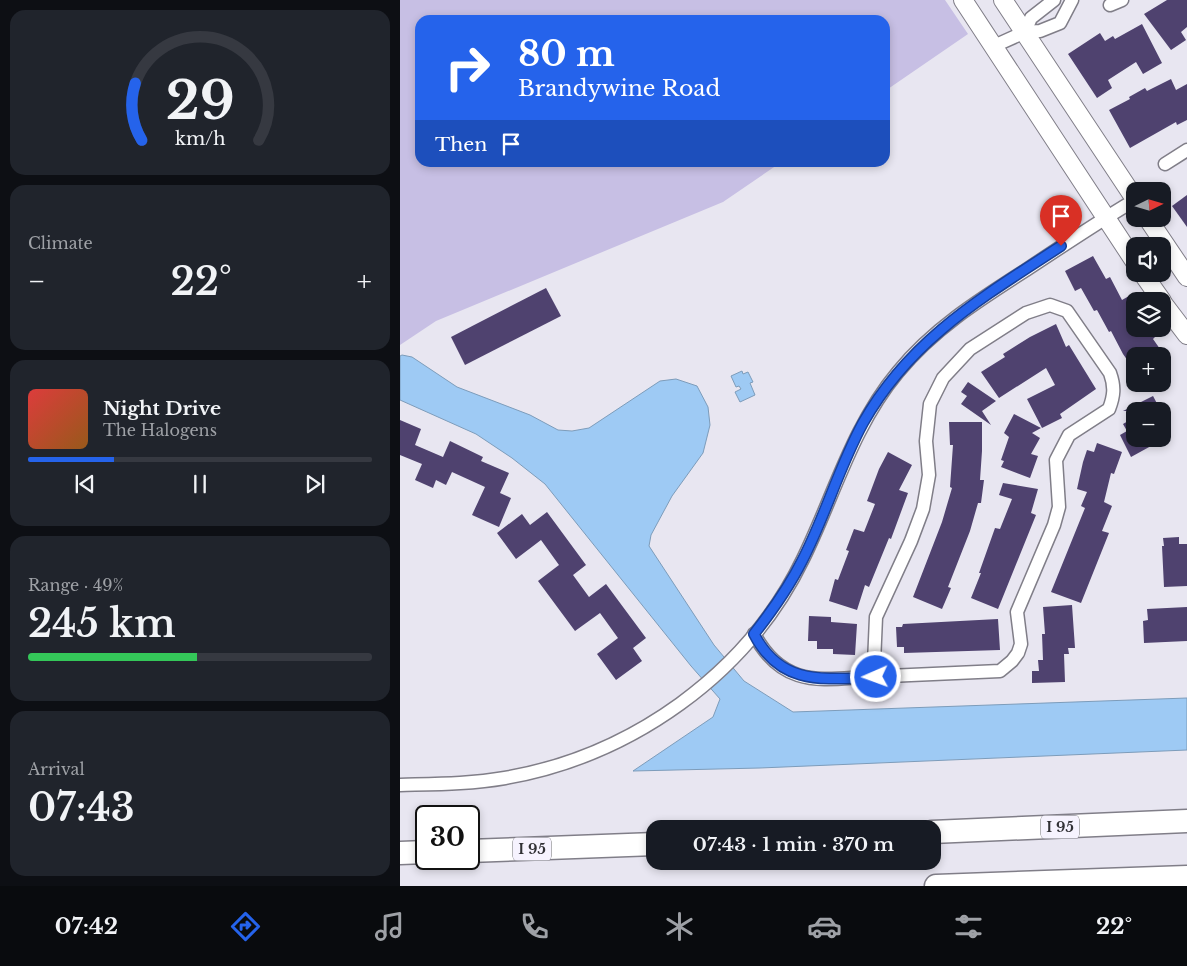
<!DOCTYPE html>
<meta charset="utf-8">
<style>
body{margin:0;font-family:"Libre Baskerville",serif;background:#20242c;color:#f1f3f6;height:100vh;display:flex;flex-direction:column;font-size:19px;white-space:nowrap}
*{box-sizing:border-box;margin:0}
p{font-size:16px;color:#9ea1a6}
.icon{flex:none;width:28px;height:28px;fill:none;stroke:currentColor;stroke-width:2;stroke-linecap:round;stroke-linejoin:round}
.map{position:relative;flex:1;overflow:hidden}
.panel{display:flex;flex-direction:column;gap:10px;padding:10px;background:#0d0f14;width:400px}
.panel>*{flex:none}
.guide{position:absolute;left:15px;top:15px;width:475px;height:152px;border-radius:15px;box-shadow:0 2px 8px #0003;background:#2563eb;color:#fff;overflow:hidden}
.needle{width:32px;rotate:85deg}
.tools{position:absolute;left:726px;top:182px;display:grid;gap:10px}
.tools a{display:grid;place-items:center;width:45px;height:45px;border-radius:10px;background:#171b24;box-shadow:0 2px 8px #0003;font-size:25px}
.speed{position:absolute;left:15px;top:805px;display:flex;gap:10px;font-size:25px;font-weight:700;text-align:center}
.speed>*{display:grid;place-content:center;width:65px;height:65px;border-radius:50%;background:#171b24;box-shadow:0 2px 8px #0003;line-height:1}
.speed .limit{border:2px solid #111;border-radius:8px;background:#fff;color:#111}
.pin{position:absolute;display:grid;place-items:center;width:42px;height:42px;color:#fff;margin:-51px -21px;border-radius:50% 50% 50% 0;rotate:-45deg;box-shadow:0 0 5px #0007}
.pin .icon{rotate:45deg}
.me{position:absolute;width:55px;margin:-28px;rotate:268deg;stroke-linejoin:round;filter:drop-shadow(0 0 4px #0008)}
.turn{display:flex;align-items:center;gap:18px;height:105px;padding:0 20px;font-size:22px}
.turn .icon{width:65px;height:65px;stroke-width:2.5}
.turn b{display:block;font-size:35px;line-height:42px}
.then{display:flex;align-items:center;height:48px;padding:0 20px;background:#0003;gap:10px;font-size:19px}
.big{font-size:38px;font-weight:600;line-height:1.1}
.panel .tile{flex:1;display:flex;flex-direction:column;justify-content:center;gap:8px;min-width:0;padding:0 18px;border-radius:15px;background:#20242c}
.panel .dial{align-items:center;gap:0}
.dial svg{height:130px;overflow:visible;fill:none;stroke:#363941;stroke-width:7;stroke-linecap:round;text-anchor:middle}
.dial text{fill:#f1f3f6;stroke:none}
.song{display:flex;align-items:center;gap:15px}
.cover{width:60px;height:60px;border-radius:8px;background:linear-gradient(135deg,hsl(0 70% 55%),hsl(30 70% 35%))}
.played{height:5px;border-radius:2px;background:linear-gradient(90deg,#2563eb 25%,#363941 25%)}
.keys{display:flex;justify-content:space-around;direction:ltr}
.heat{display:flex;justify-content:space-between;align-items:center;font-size:28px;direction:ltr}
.charge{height:8px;border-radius:4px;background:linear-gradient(90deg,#34c759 49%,#363941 0)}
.trip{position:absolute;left:246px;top:820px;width:295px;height:50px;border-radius:15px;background:#171b24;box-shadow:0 2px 8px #0003;font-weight:600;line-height:50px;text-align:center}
.tab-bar{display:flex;height:80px;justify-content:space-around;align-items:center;background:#090b0e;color:#9ea1a6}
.tab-bar .icon{width:35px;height:35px}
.tab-bar .current{color:#2563eb}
.tab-bar b{font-size:22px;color:#f1f3f6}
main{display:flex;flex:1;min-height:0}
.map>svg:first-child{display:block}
.green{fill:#c7bfe4}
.water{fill:#9ecaf4;stroke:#7d9cba}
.building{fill:#4f426f}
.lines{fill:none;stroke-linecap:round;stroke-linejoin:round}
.street-casing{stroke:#807e88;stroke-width:15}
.secondary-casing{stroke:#807e88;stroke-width:20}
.highway-casing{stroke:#807e88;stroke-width:25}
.street{stroke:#fff;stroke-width:12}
.secondary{stroke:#fff;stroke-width:18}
.highway{stroke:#fff;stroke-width:22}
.route-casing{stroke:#184099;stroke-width:12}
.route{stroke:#2563eb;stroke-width:9}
.labels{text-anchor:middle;stroke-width:5;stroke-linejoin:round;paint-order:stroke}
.shield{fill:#f6f3fe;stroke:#6b6a71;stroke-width:1}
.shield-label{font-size:14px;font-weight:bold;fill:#303034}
</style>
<main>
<section class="panel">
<div class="tile dial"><svg viewBox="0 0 100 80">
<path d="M14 69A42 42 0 1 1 86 69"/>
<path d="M14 69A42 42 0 0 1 10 34" stroke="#2563eb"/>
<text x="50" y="56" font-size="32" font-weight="700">29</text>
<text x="50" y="72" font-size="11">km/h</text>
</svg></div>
<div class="tile"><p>Climate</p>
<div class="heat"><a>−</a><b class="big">22°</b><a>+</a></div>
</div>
<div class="tile">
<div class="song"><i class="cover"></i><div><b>Night Drive</b><p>The Halogens</p></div></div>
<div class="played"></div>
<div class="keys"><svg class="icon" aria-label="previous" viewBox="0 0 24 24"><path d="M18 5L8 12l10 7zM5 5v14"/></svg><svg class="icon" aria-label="pause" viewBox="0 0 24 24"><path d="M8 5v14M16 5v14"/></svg><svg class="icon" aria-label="next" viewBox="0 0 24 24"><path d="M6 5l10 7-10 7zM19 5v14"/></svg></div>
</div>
<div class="tile"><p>Range · 49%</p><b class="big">245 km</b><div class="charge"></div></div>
<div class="tile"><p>Arrival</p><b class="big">07:43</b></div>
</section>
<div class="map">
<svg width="787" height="886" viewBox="0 0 787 886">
<rect width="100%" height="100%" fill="#e8e6f1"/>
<path class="green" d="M0 0H545L568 34 485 91V20H20V162L380 163 323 202 36 321 0 345Z"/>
<g class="water">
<path d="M2 355 12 357 57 387 130 415 158 430 172 431 189 428 260 381 276 379 297 386 308 407 310 425 303 453 272 496 251 535 249 546 314 645 344 681 393 712 787 698V750L360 768 233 771 313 717 320 699 291 666 145 484 112 458 76 434 0 400V356Z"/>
<path d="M342 371 343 374 348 372 353 382 350 383 355 395 340 402 335 392 341 389 339 386 336 387 331 376Z"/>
</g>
<g class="building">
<path d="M767 0H787V27L781 32 786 40 771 50 744 14Z"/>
<path d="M742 24 762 63 743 74 736 62 708 80 712 88 697 98 668 54 700 33 705 41 713 36 715 39Z"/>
<path d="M771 79 776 90 787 84V120L777 125 776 122 730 148 709 110 730 99 729 97 745 88 747 91Z"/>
<path d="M787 195V227L772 206Z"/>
<path d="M693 256 706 279 710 277 722 300 729 296 735 307V329H751L755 337 753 339 765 356H735V371L723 354 711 331 709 332 697 310 694 311 681 288 675 291 665 271Z"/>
<path d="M146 288 161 316 65 365 51 337Z"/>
<path d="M656 324 666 347 669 345 696 389 660 414 662 418 642 428 627 399 655 385 646 368 599 398 581 372 605 357 603 354 630 337Z"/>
<path d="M568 382 596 401 582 411 591 425 561 404 567 396 561 392Z"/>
<path d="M753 396 761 411H723Z"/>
<path d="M614 414 641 428 632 433 640 438 631 454 638 456 630 478 601 467 604 461 601 460 609 437 604 433Z"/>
<path d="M735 417V439H747L751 446 731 457 720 435 727 431 723 424Z"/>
<path d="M0 420 21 429 15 445 43 457 50 441 83 457 81 461 109 473 100 493 111 498 99 527 72 515 85 487 52 472 46 485 36 480 33 488 15 480 22 464 0 455Z"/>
<path d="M549 422H582V451L580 480H584L581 503H578L570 531 548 587 551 588 542 609 513 597 542 522 552 488 550 487 553 445H550Z"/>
<path d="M697 443 722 452 714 474 711 473 704 502 712 506 702 531 709 533 681 603 651 592 685 508 681 506 687 492 677 489 683 462 687 450 694 452Z"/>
<path d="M488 452 512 465 499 490 508 493 491 539 489 538 469 587 465 585 457 610 429 601 435 579 438 580 449 551 446 550 454 529 464 532 475 504 467 501 479 469Z"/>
<path d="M603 483 638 489 631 513 636 515 598 609 571 598 581 573H579L595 528 600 529 612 499 599 495Z"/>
<path d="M147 512 186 565 173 575 189 597 206 584 246 638 233 648 242 661 216 680 197 654 218 638 200 613 175 631 138 581 159 565 141 540 116 559 97 533 122 514 130 525Z"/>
<path d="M779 537V544H787V586L764 587 762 546H764L763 538Z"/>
<path d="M672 605 675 648H668L669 654H664L665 682 632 683V671H639L638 660H643L642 634H645L643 607Z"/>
<path d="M787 607V641L744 643 743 621 748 620 747 609Z"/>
<path d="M409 616 431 617V622L457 624 455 655 433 654V649H417V641H408Z"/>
<path d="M598 619 600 650 504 653V647H497L496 627H502L503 624Z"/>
</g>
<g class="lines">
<g class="street-casing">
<g id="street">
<path d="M710 5 722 0"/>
<path d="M625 32 631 18 654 0"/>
<path d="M594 46 625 32 640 31 660 23 672 0"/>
<path d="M765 164 787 150"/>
<path d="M354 634C364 653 377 668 398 675 419 682 444 678 466 677 511 675 556 673 600 671L612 661 618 653 621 644 617 612 654 525 659 507 656 460 669 435 709 409C714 396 715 387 710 373L667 311 650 305 626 313 570 349 543 378 530 404 526 441 529 475 523 509 511 541 476 617 474 663 476 677"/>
<path d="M0 785C35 784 70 784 105 778 231 756 347 675 403 559 434 496 452 427 498 372 533 329 579 300 626 270 662 246 698 222 735 200"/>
</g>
</g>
<g class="secondary-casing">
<g id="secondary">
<path d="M563 0 735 262"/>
<path d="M603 0 735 199"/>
<path d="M748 219 787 277"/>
<path d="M743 274 762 301"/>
<path d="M762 302 787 335"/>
</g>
</g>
<g class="highway-casing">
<g id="highway">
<path d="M532 832 787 821"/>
<path d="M69 851 255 844"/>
<path d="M0 853 26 852"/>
<path d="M536 886 787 877"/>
</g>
</g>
<use href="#street" class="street"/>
<use href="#secondary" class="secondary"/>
<use href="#highway" class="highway"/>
</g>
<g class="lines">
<g class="route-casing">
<path id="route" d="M476 677C425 679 381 687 354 634 372 611 389 587 402 561 425 517 439 467 463 423 510 339 583 297 661 246"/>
</g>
<use href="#route" class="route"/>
</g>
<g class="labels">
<g class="shield">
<rect x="641" y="815.5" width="38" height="23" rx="4"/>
<rect x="113" y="837.5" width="38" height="23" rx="4"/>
</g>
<g class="shield-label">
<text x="660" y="832">I 95</text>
<text x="132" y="854">I 95</text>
</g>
</g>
</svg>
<div class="tools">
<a><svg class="needle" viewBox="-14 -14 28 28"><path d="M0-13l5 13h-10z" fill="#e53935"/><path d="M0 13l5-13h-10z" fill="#9ea1a6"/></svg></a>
<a><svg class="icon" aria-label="sound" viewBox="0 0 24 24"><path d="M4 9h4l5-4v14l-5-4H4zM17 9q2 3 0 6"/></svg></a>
<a><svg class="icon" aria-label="layers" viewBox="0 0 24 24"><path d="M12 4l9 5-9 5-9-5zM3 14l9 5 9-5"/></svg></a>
<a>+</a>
<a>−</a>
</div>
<div class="speed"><div class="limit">30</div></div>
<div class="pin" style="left:661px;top:246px;background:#d93025"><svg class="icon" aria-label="arrive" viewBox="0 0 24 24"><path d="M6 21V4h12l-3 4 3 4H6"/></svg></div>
<svg class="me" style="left:476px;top:677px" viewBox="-20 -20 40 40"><circle r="17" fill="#2563eb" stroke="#fff" stroke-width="3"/><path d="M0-11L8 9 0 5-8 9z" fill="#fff"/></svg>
<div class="trip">07:43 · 1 min · 370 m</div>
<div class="guide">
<div class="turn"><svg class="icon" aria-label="right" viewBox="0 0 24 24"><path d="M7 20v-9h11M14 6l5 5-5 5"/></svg><div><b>80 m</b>Brandywine Road</div></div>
<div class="then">Then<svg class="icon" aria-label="arrive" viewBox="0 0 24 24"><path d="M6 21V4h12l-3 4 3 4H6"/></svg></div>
</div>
</div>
</main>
<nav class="tab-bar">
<b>07:42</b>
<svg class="icon current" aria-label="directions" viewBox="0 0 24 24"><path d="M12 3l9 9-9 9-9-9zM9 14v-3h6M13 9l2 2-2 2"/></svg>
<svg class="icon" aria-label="music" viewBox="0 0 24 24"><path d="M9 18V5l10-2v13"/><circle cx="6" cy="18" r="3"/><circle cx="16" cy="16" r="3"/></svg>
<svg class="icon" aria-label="phone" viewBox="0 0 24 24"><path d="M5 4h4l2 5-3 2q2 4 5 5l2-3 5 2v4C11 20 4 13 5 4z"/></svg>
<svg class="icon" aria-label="climate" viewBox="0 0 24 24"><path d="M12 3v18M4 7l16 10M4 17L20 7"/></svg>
<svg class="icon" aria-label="car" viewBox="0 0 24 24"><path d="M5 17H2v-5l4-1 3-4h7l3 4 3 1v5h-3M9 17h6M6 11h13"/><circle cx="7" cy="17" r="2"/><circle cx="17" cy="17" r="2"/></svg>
<svg class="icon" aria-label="filters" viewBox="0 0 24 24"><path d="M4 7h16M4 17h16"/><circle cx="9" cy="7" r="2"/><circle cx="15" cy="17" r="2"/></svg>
<b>22°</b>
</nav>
